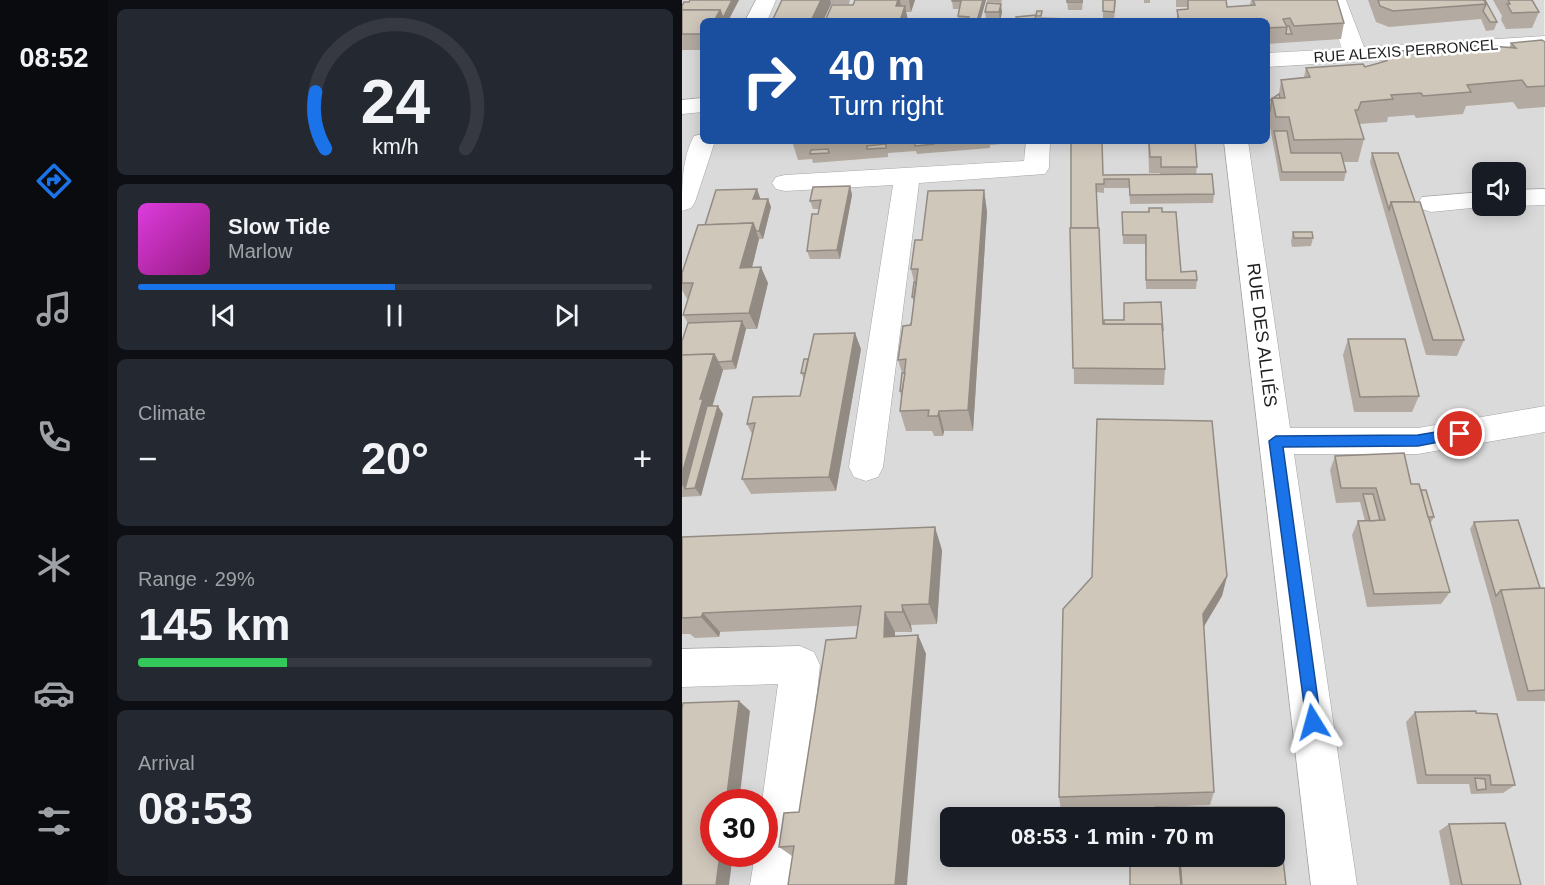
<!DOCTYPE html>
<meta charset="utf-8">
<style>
body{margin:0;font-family:Helvetica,sans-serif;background:#242831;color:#f1f3f6;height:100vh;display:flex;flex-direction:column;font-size:22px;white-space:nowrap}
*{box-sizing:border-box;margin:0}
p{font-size:20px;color:#9ea1a6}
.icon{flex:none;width:33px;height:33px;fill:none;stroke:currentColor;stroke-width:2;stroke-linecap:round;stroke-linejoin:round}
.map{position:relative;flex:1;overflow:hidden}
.panel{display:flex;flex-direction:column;gap:9px;padding:9px;background:#0d0f14;width:574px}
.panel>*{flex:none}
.top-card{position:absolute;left:18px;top:18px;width:570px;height:126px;border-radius:9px;box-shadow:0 3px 15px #0003;background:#1a4fa0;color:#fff;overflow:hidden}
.tools{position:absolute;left:790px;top:162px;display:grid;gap:12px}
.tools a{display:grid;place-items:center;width:54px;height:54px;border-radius:9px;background:#171b24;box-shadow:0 3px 15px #0003;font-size:30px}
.speed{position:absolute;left:18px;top:789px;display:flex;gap:12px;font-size:30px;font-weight:700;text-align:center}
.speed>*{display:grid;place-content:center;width:78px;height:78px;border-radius:50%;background:#171b24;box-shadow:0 3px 15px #0003;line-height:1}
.speed .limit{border:9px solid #d22;background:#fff;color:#111}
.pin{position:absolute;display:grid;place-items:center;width:51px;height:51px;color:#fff;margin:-26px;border:3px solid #fff;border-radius:50%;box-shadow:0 2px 6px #0007}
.me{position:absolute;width:66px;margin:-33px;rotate:352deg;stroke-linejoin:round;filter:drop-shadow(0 0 4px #0008)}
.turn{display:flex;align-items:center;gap:21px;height:126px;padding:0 30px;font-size:27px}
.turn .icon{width:78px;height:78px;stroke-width:2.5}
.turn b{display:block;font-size:42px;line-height:51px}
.big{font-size:45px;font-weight:800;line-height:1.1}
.panel .widget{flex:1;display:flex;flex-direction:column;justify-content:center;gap:9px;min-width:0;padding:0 21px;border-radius:9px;background:#242831}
.panel .dial{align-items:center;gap:0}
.dial svg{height:156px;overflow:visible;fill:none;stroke:#363941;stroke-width:7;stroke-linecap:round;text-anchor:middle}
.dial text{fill:#f1f3f6;stroke:none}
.song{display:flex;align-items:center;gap:18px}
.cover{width:72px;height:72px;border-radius:9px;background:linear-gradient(135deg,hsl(300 70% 55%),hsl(310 70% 35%))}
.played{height:6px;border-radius:3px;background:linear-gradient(90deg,#1a73e8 50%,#363941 50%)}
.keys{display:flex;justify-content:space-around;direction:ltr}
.heat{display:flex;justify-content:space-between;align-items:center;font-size:33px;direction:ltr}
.charge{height:9px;border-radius:4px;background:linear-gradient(90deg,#34c759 29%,#363941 0)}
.trip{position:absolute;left:258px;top:807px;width:345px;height:60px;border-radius:9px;background:#171b24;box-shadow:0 3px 15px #0003;font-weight:800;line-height:60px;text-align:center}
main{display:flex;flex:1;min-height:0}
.tab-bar{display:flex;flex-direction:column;width:108px;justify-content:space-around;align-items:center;background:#090b0e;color:#9ea1a6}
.tab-bar .icon{width:42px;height:42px}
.tab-bar .current{color:#1a73e8}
.tab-bar b{font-size:27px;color:#f1f3f6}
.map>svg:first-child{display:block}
.residential{fill:#dbdada;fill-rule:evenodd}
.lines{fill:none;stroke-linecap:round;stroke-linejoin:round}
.minor-casing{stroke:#a4a4a4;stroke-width:1}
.minor{fill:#fff;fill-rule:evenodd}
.wall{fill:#b3aba1}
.shaded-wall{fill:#928b83}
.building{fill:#d0c7bb;stroke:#928b83;stroke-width:1.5}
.route{fill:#1a73e8;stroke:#114b97;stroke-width:1.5}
.labels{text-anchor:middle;stroke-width:5;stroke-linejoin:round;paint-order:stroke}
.far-street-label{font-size:15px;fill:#1d1d1d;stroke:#fff}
.street-label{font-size:18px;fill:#1d1d1d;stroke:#fff}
</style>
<main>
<nav class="tab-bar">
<b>08:52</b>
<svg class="icon current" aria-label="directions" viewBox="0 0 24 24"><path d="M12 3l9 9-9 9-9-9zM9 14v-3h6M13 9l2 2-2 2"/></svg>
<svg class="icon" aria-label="music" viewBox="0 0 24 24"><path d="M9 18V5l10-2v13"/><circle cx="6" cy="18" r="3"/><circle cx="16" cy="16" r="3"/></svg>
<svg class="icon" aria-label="phone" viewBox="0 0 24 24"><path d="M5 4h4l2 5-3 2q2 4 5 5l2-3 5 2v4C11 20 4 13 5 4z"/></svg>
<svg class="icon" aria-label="climate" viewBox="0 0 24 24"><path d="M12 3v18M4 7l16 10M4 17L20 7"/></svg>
<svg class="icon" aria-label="car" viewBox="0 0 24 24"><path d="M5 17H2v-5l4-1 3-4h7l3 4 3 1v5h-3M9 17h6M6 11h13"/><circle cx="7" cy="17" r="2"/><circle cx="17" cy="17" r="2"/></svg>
<svg class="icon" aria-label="filters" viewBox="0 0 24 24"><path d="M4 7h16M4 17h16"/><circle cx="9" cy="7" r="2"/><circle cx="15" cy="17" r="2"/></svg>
</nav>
<section class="panel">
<div class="widget dial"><svg viewBox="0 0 100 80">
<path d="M14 69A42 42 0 1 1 86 69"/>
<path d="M14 69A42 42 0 0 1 9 40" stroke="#1a73e8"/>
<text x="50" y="56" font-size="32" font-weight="700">24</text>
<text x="50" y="72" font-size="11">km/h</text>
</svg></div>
<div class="widget">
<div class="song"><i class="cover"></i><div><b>Slow Tide</b><p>Marlow</p></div></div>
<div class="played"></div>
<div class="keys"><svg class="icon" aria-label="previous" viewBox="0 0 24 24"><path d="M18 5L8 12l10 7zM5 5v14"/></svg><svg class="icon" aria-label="pause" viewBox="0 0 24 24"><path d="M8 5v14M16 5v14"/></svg><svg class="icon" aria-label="next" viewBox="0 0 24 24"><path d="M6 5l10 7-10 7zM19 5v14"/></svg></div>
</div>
<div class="widget"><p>Climate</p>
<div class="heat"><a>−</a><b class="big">20°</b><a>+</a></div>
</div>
<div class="widget"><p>Range · 29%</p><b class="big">145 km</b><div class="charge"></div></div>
<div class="widget"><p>Arrival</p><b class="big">08:53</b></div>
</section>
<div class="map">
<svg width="863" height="885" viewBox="0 0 863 885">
<rect width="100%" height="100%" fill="#efede2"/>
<path class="residential" d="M0 0H862V885H0ZM21 21H585V141H21ZM801 172H834V206H801ZM32 802H82V854H32ZM268 818H592V856H268Z"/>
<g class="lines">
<g class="minor-casing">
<g id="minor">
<path d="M74 0H94L85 21H63Z"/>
<path d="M644 0H664L682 47 863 36V50L585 67V53L660 49Z"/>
<path d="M21 98V112L0 114V100Z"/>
<path d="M21 134V141H33L13 202 9 208 0 211C0 185 0 158 12 136Z"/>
<path d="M344 141H368L367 168 363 174 237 183 201 467 196 477 184 481 172 477 167 467 211 185 103 191 94 189 90 183 94 177 103 175 342 161Z"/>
<path d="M542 141H566L608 428H736L863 406V432L736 454H612L675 885H629Z"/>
<path d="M863 189V205L834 206H830H834V190Z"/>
<path d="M801 192V206H810L749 212 740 209 736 203 740 197Z"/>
<path d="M118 646 132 652 138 665 114 885H68L73 854H82V802H80L96 684 0 687V649Z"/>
</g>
</g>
<use href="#minor" class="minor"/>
</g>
<g class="wall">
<path d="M8 0H57L46 21H21V50H0V6L7 2Z"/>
<path d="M100 0H168L167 4H149L141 21H90Z"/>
<path d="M173 0H233L229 12H224L226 21H143L171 5Z"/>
<path d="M304 0 298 21H277L276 16 277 9H271L270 1Z"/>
<path d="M305 0H320L319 3 305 2Z"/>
<path d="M385 0H401L400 10H386Z"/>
<path d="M434 0 432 20H421V11Z"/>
<rect x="462" y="0" width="6" height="3"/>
<path d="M494 0H544L545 7 568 6 569 0H655L662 23 659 39 585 44V21H495V10L505 9V7H494Z"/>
<path d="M686 0H803L815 22 812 30 804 31 799 19 707 27 694 22Z"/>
<path d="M811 0H850L857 12 850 28 824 29 819 20 820 16Z"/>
<path d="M303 12H320L318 21 304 20Z"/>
<path d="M863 42V107L836 109 831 102 784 106 781 114 734 118 732 115 706 117 705 122 677 124 682 139 676 162H661L664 172 662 181H598L585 111 586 102 597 94 599 80 622 77 624 68 683 67 752 55 827 48 829 43Z"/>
<path d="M110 141H339L340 142 308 145V148L235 154 234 151 206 153V157L131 163 130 159 116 160Z"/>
<path d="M389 141 421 175H478V173H467L466 141H513L515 167 514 174 532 194 531 203 448 204 447 188H422V193L414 192 421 324 483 369 482 385 392 384Z"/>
<path d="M690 153 733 202 782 340 775 356 744 355 688 162Z"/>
<path d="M168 186 170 195 158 259H128L125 251 137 209H131L128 201Z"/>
<path d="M75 189 78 198V199H86L89 207 81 239H77L70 267 86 283 75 329H64L54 369 41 370 30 406 41 414 19 496 0 497V341L6 323 1 315 6 299H5L0 290V283L23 225Z"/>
<path d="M302 190 305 212 291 431H262L261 436H252L250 431H224L218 411 219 397 218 391 220 373 216 360 227 325 229 322 232 302 230 297 232 282 229 269 240 240Z"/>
<path d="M467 208 480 212 499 272 515 280 514 289H464L463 244H441L440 212H466Z"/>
<path d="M611 232 631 238 629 246 610 247 609 241Z"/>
<path d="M666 339 737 396 730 412H672L661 355Z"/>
<path d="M179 349 154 491 69 494 60 479 70 434 65 424 118 396 122 379 119 373 126 359Z"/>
<path d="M653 456 729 484 739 490 752 517 748 524 768 592 759 604 685 607 670 535 676 521H683L678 502 654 503 648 470Z"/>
<path d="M792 522 858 588H863V702L862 701H835L809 603 788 529Z"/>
<path d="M0 537 260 550 255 624 229 625 230 632H213V636L236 635 244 654 110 856 97 847 117 812 174 638 176 626 38 632 37 637 13 638 8 634H0Z"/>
<path d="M545 576 540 596 522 626 532 792 528 805 379 811 377 797Z"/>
<path d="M733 712 794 713 833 785 821 793 789 794 787 784H735L724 722Z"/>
<path d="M473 807H595L604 885H448L473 864V856H592V818H472Z"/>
<path d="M767 824 839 885H768L757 831Z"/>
</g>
<g class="shaded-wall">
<path d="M50 0H57L46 21H32L38 10Z"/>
<path d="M139 0H148L149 4 141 21H129Z"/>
<path d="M216 0H218L220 12 214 6Z"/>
<path d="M227 0H233L229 12Z"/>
<path d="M301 0H304L298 21H295Z"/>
<path d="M319 4 320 12 318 21 317 12Z"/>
<path d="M223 6 226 21H218Z"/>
<path d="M168 186 170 195 158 259 155 250Z"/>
<path d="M75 189 78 198 75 208 71 199Z"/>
<path d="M302 190 305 212 291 431 286 410Z"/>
<path d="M86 199 89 207 81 239 77 231Z"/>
<path d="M71 223 77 239 66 284 58 268Z"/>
<path d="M79 267 86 283 75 329 67 313Z"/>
<path d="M60 321 64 329 54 369 50 361Z"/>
<path d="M173 333 179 349 154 491 147 477Z"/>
<path d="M32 354 41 370 29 411 3 489 0 485V474L18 399Z"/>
<path d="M36 406 41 414 19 496 13 488Z"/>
<path d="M257 411 262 431 261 436 256 416Z"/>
<path d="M253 527 260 550 255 624 247 604Z"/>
<path d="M545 576 540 596 518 633 521 614Z"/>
<path d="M220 605 229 625 230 632 221 612Z"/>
<path d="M203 612 213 632 212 656 202 637Z"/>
<path d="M21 613 38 632 37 637 19 617Z"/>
<path d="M236 635 244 654 225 885H213Z"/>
<path d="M57 701 68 711 57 802H44Z"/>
<path d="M38 854H51L47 885H34Z"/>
</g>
<g class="building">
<path d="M8 0H50L41 18 38 10H0V6L2 2H7Z"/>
<path d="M100 0H139L129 21H90Z"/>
<path d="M173 0H216L214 6H223L218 21H143L150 5H171Z"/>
<path d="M270 0H301L295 21H285L287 17 276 16 279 1H270Z"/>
<rect x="385" y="0" width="15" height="2"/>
<path d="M421 0H433L432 12 421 11Z"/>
<path d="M506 0H544L545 7 573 5 571 0H655L662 23 612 26 608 18 601 19 605 27 585 28V21H497L495 10 506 9Z"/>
<path d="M696 0H802L804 4 711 11 698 6Z"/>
<path d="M802 0H803L815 22H808L801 11 804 4Z"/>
<path d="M826 0H850L857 12 830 13 825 4H828Z"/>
<path d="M305 3 319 4 317 12H303Z"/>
<path d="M0 10H38L32 21H21V34H0Z"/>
<path d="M355 11H360L359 16H354L353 18 420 20V21H335L334 17 354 15Z"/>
<path d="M605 26H607L610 34H604Z"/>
<path d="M860 40 863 42V86L845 87 840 80 785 85 789 92 741 96 739 93 709 95 711 99 679 102 676 110H673L682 139 612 140 607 117H594L590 98H603L599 80 628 77 624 68 681 64 683 67 704 61 717 51 749 49 752 55 796 45 834 48 829 43Z"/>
<path d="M597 94 598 98H591Z"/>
<path d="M590 99 588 112 586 102Z"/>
<path d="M592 131H605L609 153H659L664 172H600Z"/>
<path d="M244 141H251L252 144 233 146V142Z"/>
<path d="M389 141H420L421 175 530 174 532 194 448 195 447 179H422V184H414L416 228H389Z"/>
<path d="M467 141H513L515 167H479V157H468Z"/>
<path d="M204 144V148L185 149V146Z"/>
<path d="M146 149 147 153 128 154 129 150Z"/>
<path d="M690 153H716L733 202H709L707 210Z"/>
<path d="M168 186 155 250 125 251 130 214H136L139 200 128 201 131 187Z"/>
<path d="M75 189 71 199H86L77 231H74L71 223 23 225 34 190Z"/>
<path d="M302 190 286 410 257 411 256 416H246L247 410 218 411 224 359 216 360 221 326 229 325 236 269H229L233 240H240L246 191Z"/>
<path d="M709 202H738L782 340H751Z"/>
<path d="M467 208H480V212H494L499 272 514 271 515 280H464V235H441L440 212H467Z"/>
<path d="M71 223 58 268 79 267 67 313 1 315 11 283H0V273L16 225Z"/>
<path d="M388 228H417L421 324H480L483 369 391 368Z"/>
<path d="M611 232H630L631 238H612Z"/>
<path d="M232 282H234L232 297H230Z"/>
<path d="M479 302 481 331 480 324H422V320H442V303Z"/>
<path d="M60 321 50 361 36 362 32 354 0 355V341L6 323Z"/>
<path d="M173 333 147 477 60 479 73 423 65 424 71 397 118 396 132 334Z"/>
<path d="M666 339H723L737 396 678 397Z"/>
<path d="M32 354 18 399H21L0 474V355Z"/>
<path d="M122 359H126L123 373H119Z"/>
<path d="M220 373H223L220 391H218Z"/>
<path d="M25 406H36L13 488 3 489Z"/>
<path d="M415 419 530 421 545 576 521 614 532 792 377 797 381 609 410 577Z"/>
<path d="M722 453 729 484H737L768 592 692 594 676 521 703 520 694 488H659L653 456Z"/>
<path d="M739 490H744L752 517H746Z"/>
<path d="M681 494H691L698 520 688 521Z"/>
<path d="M836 520 858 588 819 590 814 596 792 522Z"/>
<path d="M253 527 247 604 220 605 221 612H203L202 637 236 635 213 885H106L112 846 97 847 102 813 117 812 144 640 174 638 179 606 21 613 19 617 0 618V537Z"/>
<path d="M863 588V690L846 691 819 590Z"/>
<path d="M57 701 44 802H32V854H38L34 885H0V709L1 703Z"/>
<path d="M794 711V713L815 714 833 785H809L808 775H744L733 712Z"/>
<path d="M793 778 803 779 804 789 795 790Z"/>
<path d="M473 807H595L604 885H500L498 860 474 861V856H508L506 861 579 858V856H592V818H473Z"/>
<path d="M823 823 839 885H780L767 824Z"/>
<path d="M448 864H497L499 885H448Z"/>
</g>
<path class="route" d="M778 428 783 430 785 434 783 437 736 446 601 447 639 722 637 727 631 730 625 727 587 441 594 436 736 435Z"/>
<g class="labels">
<g class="far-street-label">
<text transform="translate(724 51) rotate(-4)" y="5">RUE ALEXIS PERRONCEL</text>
</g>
<g class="street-label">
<text transform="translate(580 335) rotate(83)" y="6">RUE DES ALLIÉS</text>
</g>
</g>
</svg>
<div class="tools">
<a><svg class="icon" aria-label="sound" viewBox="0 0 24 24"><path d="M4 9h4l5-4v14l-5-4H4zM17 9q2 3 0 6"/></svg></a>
</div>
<div class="speed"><div class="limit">30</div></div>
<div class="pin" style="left:778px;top:434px;background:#d93025"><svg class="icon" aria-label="arrive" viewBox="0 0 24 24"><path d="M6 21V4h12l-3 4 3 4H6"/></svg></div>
<svg class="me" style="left:631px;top:722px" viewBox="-20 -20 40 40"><path d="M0-17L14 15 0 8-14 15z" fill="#1a73e8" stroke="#fff" stroke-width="4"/></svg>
<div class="trip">08:53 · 1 min · 70 m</div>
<div class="top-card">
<div class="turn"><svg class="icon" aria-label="right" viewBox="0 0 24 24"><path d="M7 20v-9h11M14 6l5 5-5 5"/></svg><div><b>40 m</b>Turn right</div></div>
</div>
</div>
</main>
